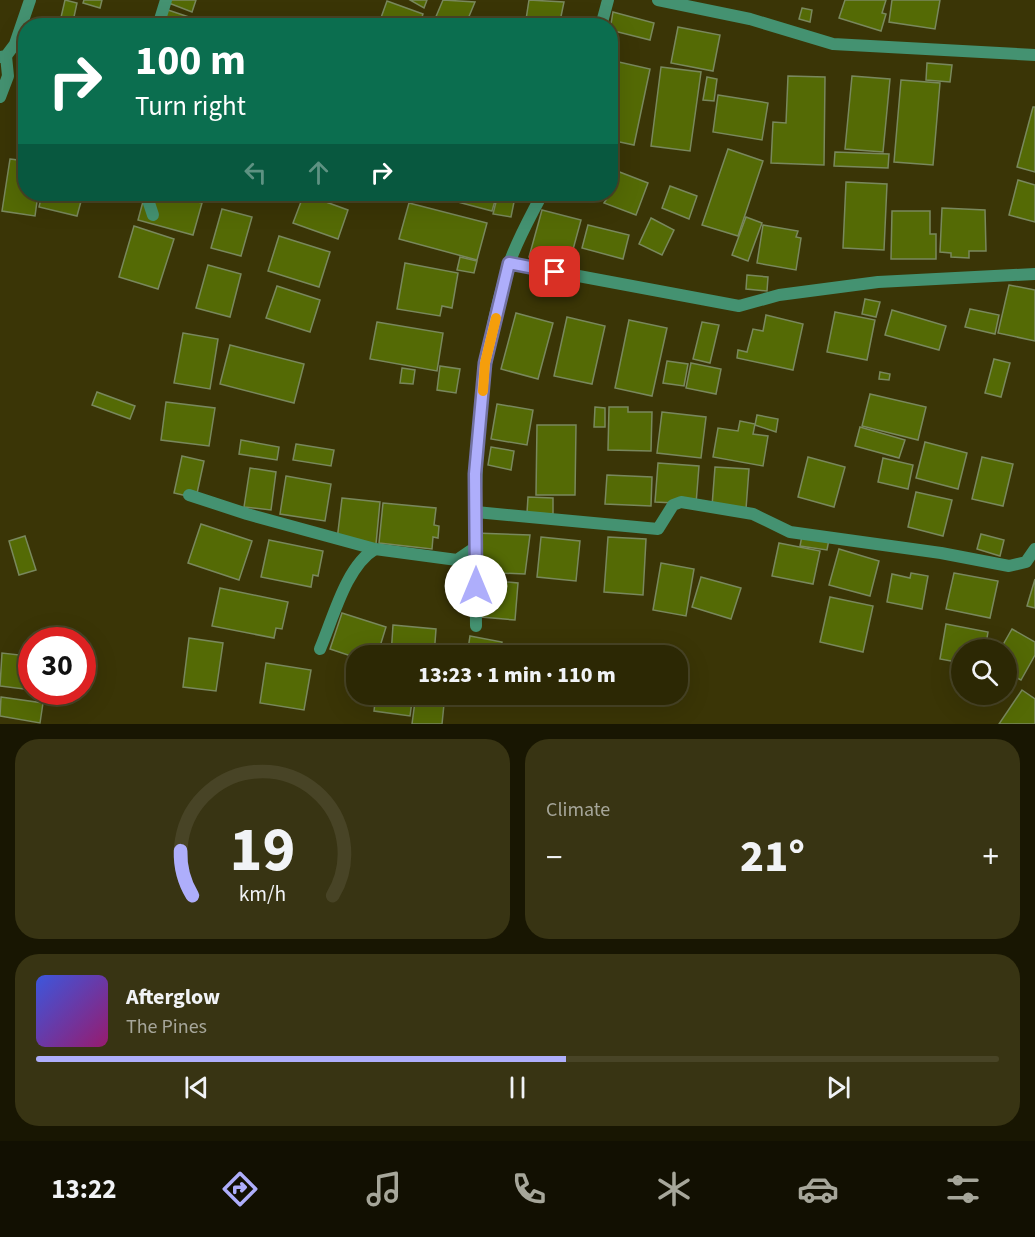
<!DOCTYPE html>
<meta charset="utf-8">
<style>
body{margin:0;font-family:"Source Sans 3",sans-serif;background:#383413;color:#f1f3f6;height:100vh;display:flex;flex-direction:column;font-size:22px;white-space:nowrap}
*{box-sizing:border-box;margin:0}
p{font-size:20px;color:#a6a69a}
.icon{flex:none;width:33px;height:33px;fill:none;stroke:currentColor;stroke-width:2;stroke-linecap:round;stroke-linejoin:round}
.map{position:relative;height:724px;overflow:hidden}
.side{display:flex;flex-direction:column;gap:15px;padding:15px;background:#181602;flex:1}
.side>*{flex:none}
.banner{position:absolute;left:18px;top:18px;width:600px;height:183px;border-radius:24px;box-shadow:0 6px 24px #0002,0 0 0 2px #484426;background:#0b6e4f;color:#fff;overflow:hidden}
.buttons{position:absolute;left:951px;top:639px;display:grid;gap:12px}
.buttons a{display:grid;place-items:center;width:66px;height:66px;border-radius:50%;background:#2c2804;box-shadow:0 6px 24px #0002,0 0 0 2px #484426;font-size:30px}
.speed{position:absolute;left:18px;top:627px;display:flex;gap:12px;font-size:30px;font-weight:700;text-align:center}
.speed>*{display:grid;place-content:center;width:78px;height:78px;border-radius:50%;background:#2c2804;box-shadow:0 6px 24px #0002,0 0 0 2px #484426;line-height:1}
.speed .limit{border:9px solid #d22;background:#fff;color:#111}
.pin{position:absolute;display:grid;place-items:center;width:51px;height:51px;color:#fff;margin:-26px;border-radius:12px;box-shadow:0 3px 9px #0006}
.me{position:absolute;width:66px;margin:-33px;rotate:0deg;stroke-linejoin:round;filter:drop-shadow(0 0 4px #0008)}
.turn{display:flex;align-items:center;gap:21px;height:126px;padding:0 18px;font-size:27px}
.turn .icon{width:78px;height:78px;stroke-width:2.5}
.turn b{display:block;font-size:42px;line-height:51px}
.lanes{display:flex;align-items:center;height:57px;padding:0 18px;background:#0003;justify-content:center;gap:30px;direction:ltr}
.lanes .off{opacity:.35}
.big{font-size:45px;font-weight:800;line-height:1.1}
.side .card{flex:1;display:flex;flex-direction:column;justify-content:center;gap:9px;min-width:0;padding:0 21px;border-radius:24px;background:#383413}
.side .dial{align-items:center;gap:0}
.dial svg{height:156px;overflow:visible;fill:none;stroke:#484426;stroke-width:7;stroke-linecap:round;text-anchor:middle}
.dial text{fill:#f1f3f6;stroke:none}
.song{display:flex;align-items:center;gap:18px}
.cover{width:72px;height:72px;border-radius:9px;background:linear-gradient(135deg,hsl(230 70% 55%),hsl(320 70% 35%))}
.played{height:6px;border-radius:3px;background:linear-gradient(90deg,#aeaefb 55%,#484426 55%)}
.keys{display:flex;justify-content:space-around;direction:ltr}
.heat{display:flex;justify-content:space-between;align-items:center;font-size:33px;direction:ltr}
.side .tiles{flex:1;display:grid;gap:15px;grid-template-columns:1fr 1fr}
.card:last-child{grid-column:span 2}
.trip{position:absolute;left:346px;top:645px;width:342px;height:60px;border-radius:24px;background:#2c2804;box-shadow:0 6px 24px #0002,0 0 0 2px #484426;font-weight:800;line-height:60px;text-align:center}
.dock{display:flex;height:96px;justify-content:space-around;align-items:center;background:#121002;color:#a6a69a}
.dock .icon{width:42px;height:42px}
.dock .active{color:#aeaefb}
.dock b{font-size:27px;color:#f1f3f6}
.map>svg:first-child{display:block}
.building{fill:#546a05;stroke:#79885d;stroke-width:1.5}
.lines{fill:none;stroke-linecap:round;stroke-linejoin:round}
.street{stroke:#449271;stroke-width:12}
.route-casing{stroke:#7171a3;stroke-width:15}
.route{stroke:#aeaefb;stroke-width:10}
.slow{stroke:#f59e0b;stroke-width:10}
</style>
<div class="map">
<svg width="1035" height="724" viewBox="0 0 1035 724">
<rect width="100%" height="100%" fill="#3a3506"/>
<g class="building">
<path d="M65 0 77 3 72 26H59Z"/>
<path d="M84 0H102L100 8 83 3Z"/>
<path d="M161 0H196L192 12Z"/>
<path d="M410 0H427L424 8Z"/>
<path d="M443 0 475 2 465 26H432Z"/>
<path d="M529 0 564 2 559 26H525Z"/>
<path d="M845 0H886L882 13 886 14 881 31 839 18Z"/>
<path d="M892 0H940L935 29 889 22Z"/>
<path d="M387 1 423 14 419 26H378Z"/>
<path d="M162 8 195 19 193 26H156Z"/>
<path d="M802 8 812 10 810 22 799 19Z"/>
<path d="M613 12 654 23 650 40 610 30Z"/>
<path d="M678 27 720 35 713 71 671 63Z"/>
<path d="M610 60 650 69 634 145 610 140Z"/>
<path d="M927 63 952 65 950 82 926 80Z"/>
<path d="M661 67 701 72 690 151 651 146Z"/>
<path d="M788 76 825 77 824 165 771 163 773 122 786 123Z"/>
<path d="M852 76 890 79 883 152 845 149Z"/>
<path d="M707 77 717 79 714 101 703 100Z"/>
<path d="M901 80 940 83 933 165 894 162Z"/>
<path d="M718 95 768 103 762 140 713 132Z"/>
<path d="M1033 107H1035V172L1017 167Z"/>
<path d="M728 149 763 161 738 236 702 225Z"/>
<path d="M835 152 889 154 888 168 834 166Z"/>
<path d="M10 159 26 161V194H38L35 216 2 211Z"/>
<path d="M617 171 648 183 636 215 604 203 610 194Z"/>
<path d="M1018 180 1035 185V222L1009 215Z"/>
<path d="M846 182 887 184 884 250 843 248Z"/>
<path d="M670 186 697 196 689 219 662 208Z"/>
<path d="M42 194H83L77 216 39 207Z"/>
<path d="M145 194H166L202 203 193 235 138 220Z"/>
<path d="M304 194 348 210 338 239 293 223Z"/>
<path d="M331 194H354L351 202Z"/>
<path d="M421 194H440L438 199Z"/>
<path d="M457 194H497L492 211 454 201Z"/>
<path d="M497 198 514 202 511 217 493 214Z"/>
<path d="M409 203 487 223 477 260 399 239Z"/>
<path d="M942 208 985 210 986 251H969V258L951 257V253L940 252Z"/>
<path d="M222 209 252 217 241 256 211 248Z"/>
<path d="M542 210 581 220 568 268 529 257Z"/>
<path d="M892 211H930V234H936V259H891Z"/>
<path d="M746 217 762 223 748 261 732 255Z"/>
<path d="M651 218 674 230 662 255 639 244Z"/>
<path d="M588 225 629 235 623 259 582 248Z"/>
<path d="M763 225 798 231 796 237 801 238 796 270 757 263Z"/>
<path d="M134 226 174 239 158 289 119 277Z"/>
<path d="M279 236 330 252 319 287 268 271Z"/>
<path d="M460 257 477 261 474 273 457 270Z"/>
<path d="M405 263 458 273 452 308 442 306 440 316 397 309Z"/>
<path d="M208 265 241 274 230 317 196 308Z"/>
<path d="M747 275 768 277 767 291 746 289Z"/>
<path d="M1009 285 1035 290V341L998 333Z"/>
<path d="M277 286 320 300 310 332 266 318Z"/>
<path d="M865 299 880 302 876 317 862 314Z"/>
<path d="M970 309 999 315 995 334 965 327Z"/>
<path d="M892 310 946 326 939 350 885 335Z"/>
<path d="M835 312 875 320 867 360 827 352Z"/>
<path d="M516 313 553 323 538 379 501 369Z"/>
<path d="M766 315 803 324 793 370 737 358 738 350 747 352 753 329 763 331Z"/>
<path d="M567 317 605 326 592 384 554 376Z"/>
<path d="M629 320 667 328 652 396 615 388Z"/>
<path d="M377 322 443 333 437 371 370 359Z"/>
<path d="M702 322 719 325 710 363 693 359Z"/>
<path d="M183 333 218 339 210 389 174 383Z"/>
<path d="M230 345 304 364 294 403 220 384Z"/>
<path d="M994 359 1010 363 1001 397 985 393Z"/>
<path d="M667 361 688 364 684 386 663 383Z"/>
<path d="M691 363 721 369 716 394 686 388Z"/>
<path d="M440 366 460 369 456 393 437 390Z"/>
<path d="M402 368 415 370 413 384 400 383Z"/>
<path d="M880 372 890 374 889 380 879 379Z"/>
<path d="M97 392 135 406 130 419 92 405Z"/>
<path d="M870 394 926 407 918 440 862 426Z"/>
<path d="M166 402 215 408 209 446 161 440Z"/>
<path d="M497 404 533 410 527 445 491 439Z"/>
<path d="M595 407 605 408V427H594Z"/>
<path d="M609 407H628V412H652L651 451 608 450Z"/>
<path d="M662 412 706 417 701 458 657 453Z"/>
<path d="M757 415 778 419 776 432 755 425Z"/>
<path d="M740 421 755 424 753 434 768 436 763 466 713 457 718 428 738 431Z"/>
<path d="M537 425H576L575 495H536Z"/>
<path d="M860 427 905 440 899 458 855 446Z"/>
<path d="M241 440 279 447 277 460 239 454Z"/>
<path d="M925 442 967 453 958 489 916 478Z"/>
<path d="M296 444 334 450 331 466 293 460Z"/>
<path d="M491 447 514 451 511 470 488 465Z"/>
<path d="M182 456 204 461 196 498 174 493Z"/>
<path d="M808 457 845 467 834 507 798 497Z"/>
<path d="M982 457 1013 464 1003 506 972 499Z"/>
<path d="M883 458 913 465 908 489 878 482Z"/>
<path d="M658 463 699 466 696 504 655 502Z"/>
<path d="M715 467 749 469 746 509 712 506Z"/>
<path d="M250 468 276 472 271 510 244 507Z"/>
<path d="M607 475 652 477 651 506 605 504Z"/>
<path d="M286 476 331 484 325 521 280 514Z"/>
<path d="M916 492 952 500 943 536 908 527Z"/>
<path d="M528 497 553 498V514L527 513Z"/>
<path d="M342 498 380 502 376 544 337 540Z"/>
<path d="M383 503 436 508 434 525 439 526 438 538 433 537 432 549 379 543Z"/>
<path d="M201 524 252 541 239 580 188 563Z"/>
<path d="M803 530 830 534 827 550 800 546Z"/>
<path d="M475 533 530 535 525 574 473 572Z"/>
<path d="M981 534 1004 540 1000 556 977 549Z"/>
<path d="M25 536 36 570 19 575 9 541Z"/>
<path d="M541 537 580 541 576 581 537 577Z"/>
<path d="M608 537 646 539 643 595 604 592Z"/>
<path d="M269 540 323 551 318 576 313 575 311 587 261 577Z"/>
<path d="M779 543 820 551 813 584 772 576Z"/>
<path d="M839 549 879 561 870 596 829 585Z"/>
<path d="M661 563 694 569 686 616 653 610Z"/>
<path d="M911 573 928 576 922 609 887 602 892 574 910 578Z"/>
<path d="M954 573 998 581 990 618 946 609Z"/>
<path d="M701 577 741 588 731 619 692 607Z"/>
<path d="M1035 579V608L1027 606Z"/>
<path d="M484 580 518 583 515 620 481 617Z"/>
<path d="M220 588 288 602 282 629 276 628 274 638 212 626Z"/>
<path d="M830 597 873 606 863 652 820 642Z"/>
<path d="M342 613 386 627 377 656H357V658L330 649Z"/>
<path d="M946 624 988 632 985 650H962V663L940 659Z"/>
<path d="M393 625 436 629 434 656H391Z"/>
<path d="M1012 629 1035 642V655L1021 680 1006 672V650H1000Z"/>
<path d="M470 636 502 642 500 656H467Z"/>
<path d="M189 638 223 643 216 691 183 687Z"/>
<path d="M20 652 32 653V690L0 686 2 653 19 655Z"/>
<path d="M266 663 311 670 304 710 260 703Z"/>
<path d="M1022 690 1035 699V724H999Z"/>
<path d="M376 694H413L410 716 374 711Z"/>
<path d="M416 694H445L442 724H412Z"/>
<path d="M1 697 43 703 40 723 0 716Z"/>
</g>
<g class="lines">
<g class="street">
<path d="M658 0 750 19 833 44 1035 55"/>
<path d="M158 26 166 0"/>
<path d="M601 26 608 0"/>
<path d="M0 57 6 56 15 44 30 0"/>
<path d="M0 97 8 76 6 56"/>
<path d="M146 194 153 215"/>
<path d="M509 263 739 306 779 295 878 282 1035 274"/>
<path d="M189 495 247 514 375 549 457 560 476 547"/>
<path d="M476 512 658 529 673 505 681 502 753 514 790 532 941 553 1009 566 1026 562 1035 549"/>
<path d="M476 626C475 505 471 381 509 264 517 240 531 216 542 194"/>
<path d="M320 649C333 619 346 566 375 549"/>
</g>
</g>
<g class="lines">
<g class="route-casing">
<path id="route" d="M476 586 475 474 485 363 509 263 555 272"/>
</g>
<use href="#route" class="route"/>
<path class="slow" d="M483 391 485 363 496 318"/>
</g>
</svg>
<div class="buttons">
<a><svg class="icon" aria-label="search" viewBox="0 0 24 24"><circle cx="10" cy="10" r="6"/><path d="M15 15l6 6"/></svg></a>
</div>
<div class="speed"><div class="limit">30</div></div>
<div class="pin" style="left:555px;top:272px;background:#d93025"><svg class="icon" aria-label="arrive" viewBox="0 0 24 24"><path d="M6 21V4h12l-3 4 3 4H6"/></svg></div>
<svg class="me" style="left:476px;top:586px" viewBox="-20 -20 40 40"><circle r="19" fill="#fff"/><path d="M0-13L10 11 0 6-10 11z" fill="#aeaefb"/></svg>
<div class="trip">13:23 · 1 min · 110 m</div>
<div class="banner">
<div class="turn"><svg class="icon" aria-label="right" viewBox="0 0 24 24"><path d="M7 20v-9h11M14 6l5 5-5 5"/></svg><div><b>100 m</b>Turn right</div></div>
<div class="lanes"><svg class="icon off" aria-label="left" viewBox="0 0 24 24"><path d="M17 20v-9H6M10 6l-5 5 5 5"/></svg><svg class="icon off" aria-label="ahead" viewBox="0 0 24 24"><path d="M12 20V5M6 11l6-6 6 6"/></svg><svg class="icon" aria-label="right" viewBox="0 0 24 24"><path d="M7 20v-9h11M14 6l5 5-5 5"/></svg></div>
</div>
</div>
<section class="side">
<div class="tiles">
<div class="card dial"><svg viewBox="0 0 100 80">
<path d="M14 69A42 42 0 1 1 86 69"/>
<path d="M14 69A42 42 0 0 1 8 46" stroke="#aeaefb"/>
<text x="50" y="56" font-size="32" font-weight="700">19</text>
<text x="50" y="72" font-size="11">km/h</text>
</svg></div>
<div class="card"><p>Climate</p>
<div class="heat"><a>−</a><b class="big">21°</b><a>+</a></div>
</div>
<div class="card">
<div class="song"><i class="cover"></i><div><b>Afterglow</b><p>The Pines</p></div></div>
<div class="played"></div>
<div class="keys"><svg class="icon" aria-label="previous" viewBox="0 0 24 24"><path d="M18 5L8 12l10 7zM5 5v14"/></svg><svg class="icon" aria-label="pause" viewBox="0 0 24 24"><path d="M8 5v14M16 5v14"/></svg><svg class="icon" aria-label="next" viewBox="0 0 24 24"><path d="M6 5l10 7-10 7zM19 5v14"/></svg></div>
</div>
</div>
</section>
<nav class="dock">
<b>13:22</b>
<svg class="icon active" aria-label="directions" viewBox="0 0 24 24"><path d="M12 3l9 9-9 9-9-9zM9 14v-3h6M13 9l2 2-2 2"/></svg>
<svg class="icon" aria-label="music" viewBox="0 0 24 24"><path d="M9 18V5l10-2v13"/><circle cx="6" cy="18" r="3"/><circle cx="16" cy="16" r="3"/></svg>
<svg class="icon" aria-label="phone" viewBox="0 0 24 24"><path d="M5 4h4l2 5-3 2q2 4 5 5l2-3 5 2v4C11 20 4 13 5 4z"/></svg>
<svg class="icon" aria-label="climate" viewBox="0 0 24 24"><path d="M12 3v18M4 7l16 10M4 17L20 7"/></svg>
<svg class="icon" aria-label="car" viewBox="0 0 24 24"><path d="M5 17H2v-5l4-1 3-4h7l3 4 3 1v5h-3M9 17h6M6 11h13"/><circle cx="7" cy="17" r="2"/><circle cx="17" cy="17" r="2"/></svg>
<svg class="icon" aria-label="filters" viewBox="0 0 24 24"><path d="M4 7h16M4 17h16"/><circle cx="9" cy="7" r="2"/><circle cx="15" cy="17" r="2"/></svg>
</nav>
